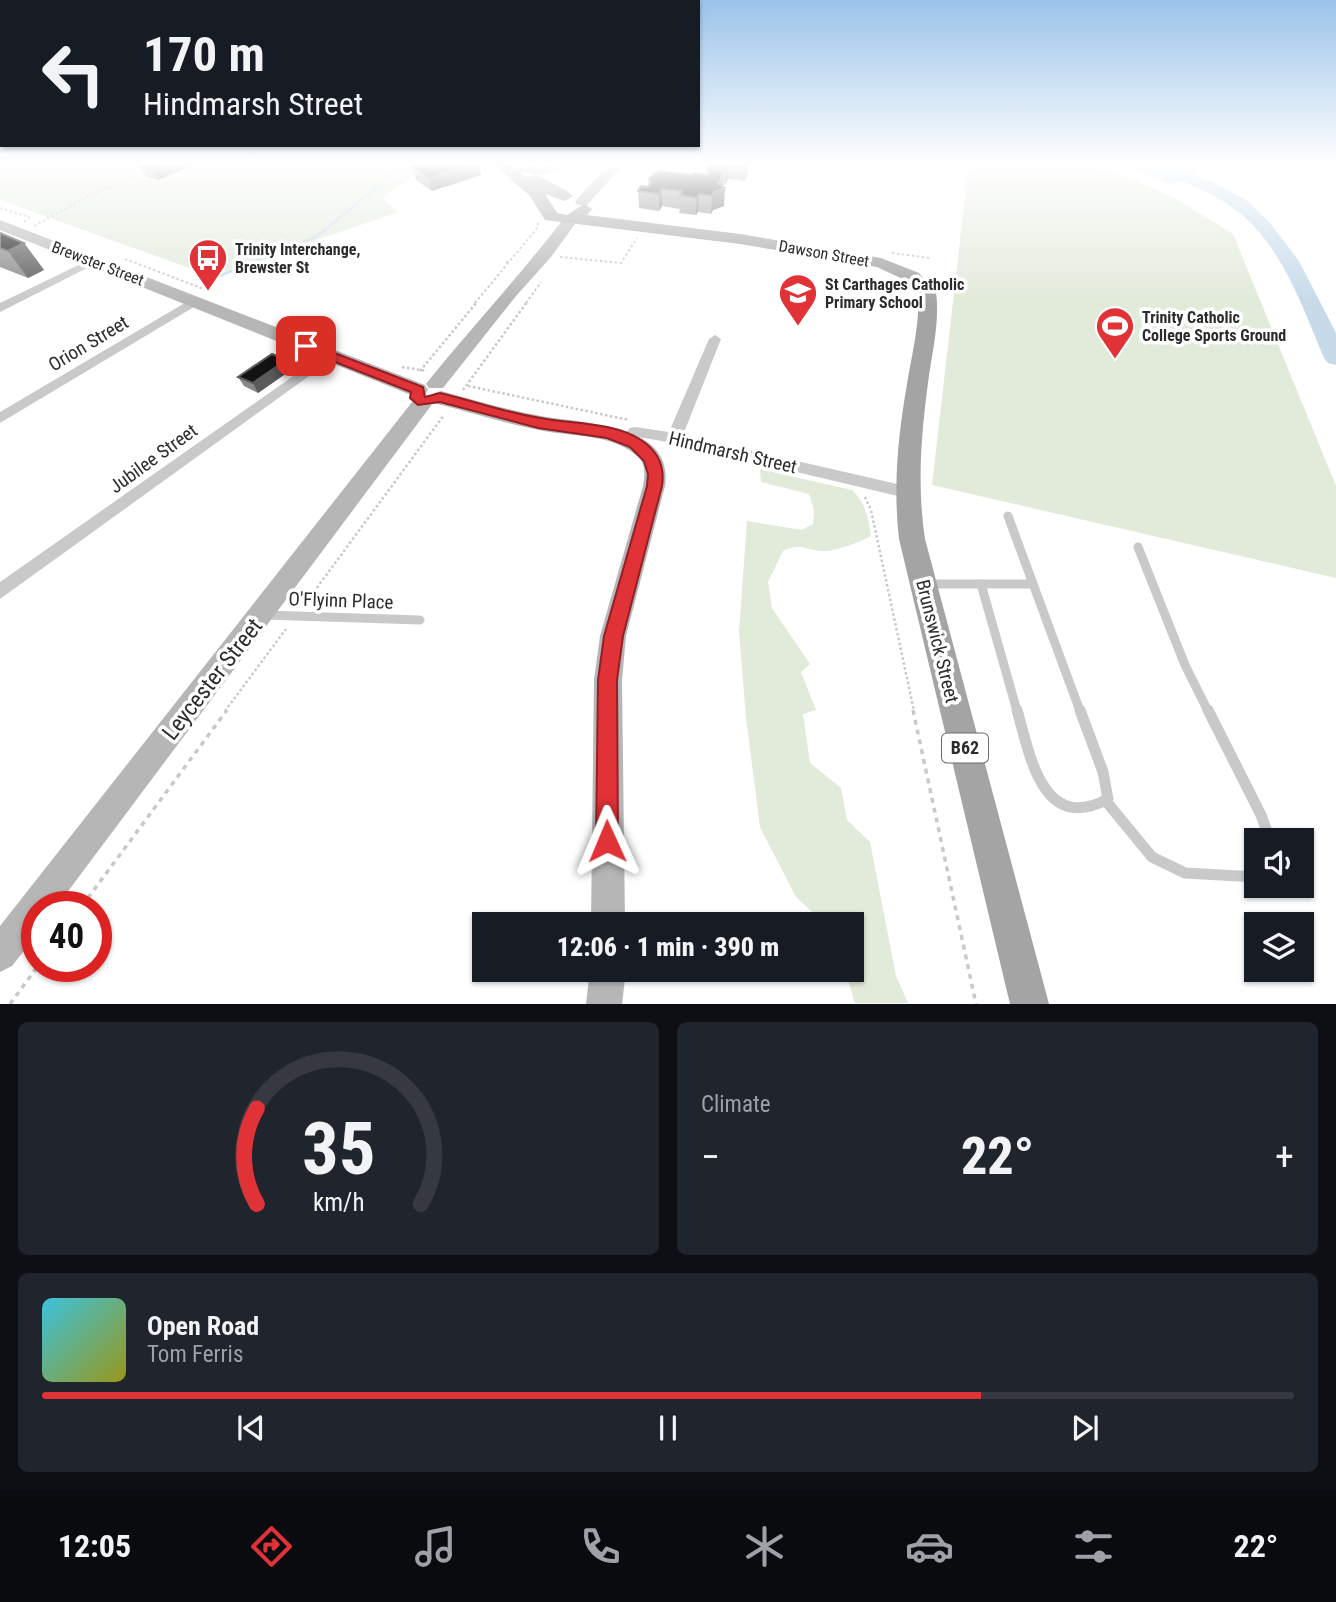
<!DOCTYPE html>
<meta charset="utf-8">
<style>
body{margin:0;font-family:"Roboto Condensed",sans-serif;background:#20242c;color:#f1f3f6;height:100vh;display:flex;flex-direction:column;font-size:26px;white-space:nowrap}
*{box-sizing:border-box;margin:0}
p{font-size:23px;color:#9ea1a6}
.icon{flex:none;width:38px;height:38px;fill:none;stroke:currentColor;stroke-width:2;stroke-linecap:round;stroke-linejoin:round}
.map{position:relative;height:1004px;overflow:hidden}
.details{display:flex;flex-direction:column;gap:18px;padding:18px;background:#0d0f14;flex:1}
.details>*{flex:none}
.top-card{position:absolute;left:0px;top:0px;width:700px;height:147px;box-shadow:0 2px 5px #0004;background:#171b24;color:#f1f3f6;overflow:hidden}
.controls{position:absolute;left:1244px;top:828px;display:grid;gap:14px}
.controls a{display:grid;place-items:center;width:70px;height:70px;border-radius:0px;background:#171b24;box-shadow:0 2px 5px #0004;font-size:35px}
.speed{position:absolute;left:21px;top:891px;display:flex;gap:14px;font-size:35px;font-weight:700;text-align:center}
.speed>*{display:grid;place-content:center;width:91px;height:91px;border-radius:50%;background:#171b24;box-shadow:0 2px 5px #0004;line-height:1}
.speed .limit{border:10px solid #d22;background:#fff;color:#111}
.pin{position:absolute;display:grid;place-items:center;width:60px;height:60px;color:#fff;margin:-30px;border-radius:14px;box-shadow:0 4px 10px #0006}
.me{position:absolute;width:77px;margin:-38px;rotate:359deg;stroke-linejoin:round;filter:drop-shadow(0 0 5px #0008)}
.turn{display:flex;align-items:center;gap:24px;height:147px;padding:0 28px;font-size:32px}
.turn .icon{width:91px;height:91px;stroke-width:2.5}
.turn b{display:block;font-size:49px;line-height:60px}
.big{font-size:52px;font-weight:800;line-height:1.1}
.details .card{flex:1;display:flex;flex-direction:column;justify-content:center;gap:10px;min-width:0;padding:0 24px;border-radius:10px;background:#20242c}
.details .dial{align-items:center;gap:0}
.dial svg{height:182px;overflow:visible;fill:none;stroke:#363941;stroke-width:7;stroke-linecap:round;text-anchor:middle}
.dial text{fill:#f1f3f6;stroke:none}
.song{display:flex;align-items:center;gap:21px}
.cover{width:84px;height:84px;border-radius:10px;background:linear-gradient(135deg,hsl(190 70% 55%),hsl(60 70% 35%))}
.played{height:7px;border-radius:4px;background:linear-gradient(90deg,#e03237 75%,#363941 75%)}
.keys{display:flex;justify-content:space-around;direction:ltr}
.heat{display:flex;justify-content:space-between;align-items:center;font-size:38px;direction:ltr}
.details .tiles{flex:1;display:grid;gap:18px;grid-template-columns:1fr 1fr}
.card:last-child{grid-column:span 2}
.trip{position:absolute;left:472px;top:912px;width:392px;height:70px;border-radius:0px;background:#171b24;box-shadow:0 2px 5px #0004;font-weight:800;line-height:70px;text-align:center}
.tab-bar{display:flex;height:112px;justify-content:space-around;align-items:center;background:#090b0e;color:#9ea1a6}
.tab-bar .icon{width:49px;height:49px}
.tab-bar .current{color:#e03237}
.tab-bar b{font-size:32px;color:#f1f3f6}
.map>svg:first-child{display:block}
.green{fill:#e2eada}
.water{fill:#c6daea}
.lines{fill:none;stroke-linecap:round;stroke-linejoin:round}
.stream{stroke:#c6daea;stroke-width:2.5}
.river{fill:#c6daea;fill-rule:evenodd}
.path-far2{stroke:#c9c9c9;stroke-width:2;stroke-dasharray:2.5 2.5;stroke-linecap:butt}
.path-far1{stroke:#c9c9c9;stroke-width:2.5;stroke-dasharray:2.5 2.5;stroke-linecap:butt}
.path{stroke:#c9c9c9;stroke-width:3.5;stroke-dasharray:5 5;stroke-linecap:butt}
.lane-far1{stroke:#c9c9c9;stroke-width:9}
.lane{stroke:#c9c9c9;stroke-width:11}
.street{fill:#c9c9c9;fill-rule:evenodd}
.secondary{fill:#b6b6b6;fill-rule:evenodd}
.primary{fill:#a4a4a4;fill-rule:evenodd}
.wall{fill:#898989}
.shaded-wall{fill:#5a5a5a}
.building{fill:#131313;stroke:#5a5a5a;stroke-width:2}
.route{fill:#e03237;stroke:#922024;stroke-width:2}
.labels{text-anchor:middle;stroke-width:7;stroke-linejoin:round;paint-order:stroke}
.far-poi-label{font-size:16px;font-weight:bold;fill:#2c2c2c;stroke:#fff;text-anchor:start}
.far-street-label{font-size:16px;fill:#2c2c2c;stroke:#fff}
.shield{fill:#fff;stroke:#6b6b6b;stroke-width:2}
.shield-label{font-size:18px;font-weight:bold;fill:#2c2c2c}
.street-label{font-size:19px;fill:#2c2c2c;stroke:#fff}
.near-street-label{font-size:23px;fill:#2c2c2c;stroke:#fff}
</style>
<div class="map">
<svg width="1336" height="1004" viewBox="0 0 1336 1004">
<rect width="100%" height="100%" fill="#fff"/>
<g class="green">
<path d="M0 163H457L412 177 382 198 398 212 212 276 0 200Z"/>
<path d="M983 163H1076L1118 173 1174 198 1233 234 1336 486V578L932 485 968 171Z"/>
<path d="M760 469 852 490C866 503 868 518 871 536 860 542 834 552 822 551 803 550 803 542 783 551L768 582 772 608 810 664 801 672 816 710 803 714 810 763 841 788 847 820 870 842 896 976 908 1003H855L845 970H852V924H825L796 897 760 827 746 718 739 631 747 521 802 530 813 524 814 510 809 494 761 482Z"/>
</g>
<path class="water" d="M1118 163H1175L1199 172 1172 184Z"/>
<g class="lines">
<path class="stream" d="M214 278 316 237 407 163"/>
<path class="river" d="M1143 163H1165L1208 180 1246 200 1270 223 1299 261 1336 333V365L1328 363 1324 358C1302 306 1281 242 1233 208 1207 189 1175 178 1145 167Z"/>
<g class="path-far2">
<path d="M476 163 490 173"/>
<path d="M571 173 581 176"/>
<path d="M0 208 29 217 24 222"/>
<path d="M34 226 91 195 144 172"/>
<path d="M892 253 930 258"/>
<path d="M560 257 621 263 637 238"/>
<path d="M125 259 204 289"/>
<path d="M506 262H509L538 227V222"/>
<path d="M475 303 509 262"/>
<path d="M526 303 541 282"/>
</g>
<g class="path-far1">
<path d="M402 367 427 371"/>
<path d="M420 371 477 302"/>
<path d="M468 386 629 420"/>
<path d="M463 390 527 302"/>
<path d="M865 497 871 510 914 711"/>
<path d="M305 604 444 415"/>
<path d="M225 711 286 629"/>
</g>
<g class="path">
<path d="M913 710 976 1004"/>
<path d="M82 906 227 710"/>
<path d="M10 1004 38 966"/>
</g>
<g class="lane-far1">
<path d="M1008 516 1080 711"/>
<path d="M1138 547 1185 665 1208 711"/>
<path d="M928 584H1033"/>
<path d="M981 584 1017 711"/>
<path d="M264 615 420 620"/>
</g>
<g class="lane">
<path d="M1017 710C1030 755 1042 834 1108 799L1103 772 1080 710"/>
<path d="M1208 710 1261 815 1270 840"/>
<path d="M1105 800 1152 857 1185 873 1256 877"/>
</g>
<g class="street">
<path d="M93 258 99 261 97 263 0 312V303Z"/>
<path d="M195 297 199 298V304L0 423V412Z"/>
<path d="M715 335 721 339 683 435 906 486 912 488 914 492 912 496 906 498 674 443 638 437 632 443H622L620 439 630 428 635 427 669 432 709 339Z"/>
<path d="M329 351 334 352V358L0 599V582Z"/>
</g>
<g class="secondary">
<path d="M517 163 541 167 556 163H577L541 175 512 170 510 167Z"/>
<path d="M611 163H625L587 205H577L575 202 577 199Z"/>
<path d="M570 215 578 220 551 257 516 296 443 388H429L426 384 429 380C474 325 522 273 565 217Z"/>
<path d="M0 220 425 385 428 390 425 395H411L0 230Z"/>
<path d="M441 391C474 400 507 410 541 416 582 424 675 422 665 486L626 636 622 680 625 924H591L594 680 600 636 643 486C645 476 646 463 637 456 611 433 571 437 539 430 504 423 469 412 434 403L431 398 434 393Z"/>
<path d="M423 395 430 397 433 402 430 407 57 906H37V934L12 966 0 972V926L416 397Z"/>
<path d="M590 970H626L622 1004H586Z"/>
</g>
<path class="primary" d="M493 163H508L525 177 537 175C548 182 565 188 573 196L565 201 545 194 557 213 567 215 584 204 592 209 587 215 740 234 881 258 919 273 936 292C940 323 932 352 928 383 921 435 917 487 925 539L1049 1004H1010L899 539C893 486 898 436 907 384 912 353 920 324 918 293L907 281 877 267 740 244 545 220 530 196Z"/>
</g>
<g class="wall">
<path d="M152 163H192L193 165 158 180 146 176 141 167Z"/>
<path d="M748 163 747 176 745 181 728 179 725 185H722L724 206 713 210 711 214 698 212 696 215 679 213 680 209 662 206 659 211 639 208 638 191 648 187 649 178 707 174V170Z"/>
<path d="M412 167 481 175 432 191 416 180Z"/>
<path d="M0 233 24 243 44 270 28 278 0 267Z"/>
<path d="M291 370 258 393 244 386 238 377Z"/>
</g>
<g class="shaded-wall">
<path d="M174 163H192L193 165 158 180 153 171Z"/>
<path d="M476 163H479L481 175 432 191 429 178Z"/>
<path d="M748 163 747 176 745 181 746 168Z"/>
<path d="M729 166 728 179 725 185 726 172Z"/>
<path d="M723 175 722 189 725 188 724 206 713 210 711 214 712 196Z"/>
<path d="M662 189V206L659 211V194Z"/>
<path d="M699 194 698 212 696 215 697 198Z"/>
<path d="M24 243 44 270 28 278 8 251Z"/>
<path d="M286 360 291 370 258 393 253 383Z"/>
</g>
<g class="building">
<path d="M152 163H174L153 171 141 167Z"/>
<path d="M426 163H476L429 178 412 167Z"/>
<path d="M710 163H748L746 168 729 166 726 172 721 171 720 169 707 170Z"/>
<path d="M720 169 723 175 718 183 725 188 714 192 712 196 699 194 697 198 680 195 682 191 662 189 659 194 638 191 641 186 648 187 651 183 649 178 659 171 692 175 694 173 708 175 711 170Z"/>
<path d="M0 233 24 243 8 251 0 248Z"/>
<path d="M272 354 286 360 253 383 238 377Z"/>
</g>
<linearGradient id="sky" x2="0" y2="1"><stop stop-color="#9ac3e9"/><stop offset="0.54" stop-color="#fff"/><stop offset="1" stop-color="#fff" stop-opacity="0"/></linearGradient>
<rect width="1336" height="303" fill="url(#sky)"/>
<path class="route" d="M306 342 423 387 425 397 440 393C474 401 507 413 541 418 572 424 614 422 641 440 658 451 665 467 662 486L623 636 617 680 618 841 615 849 607 852 599 849 596 841 598 680 604 636 647 486 648 474 644 461 630 447 607 438 538 428 440 402 418 405 410 398 411 392 302 349V343Z"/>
<defs>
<g id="bus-pin" transform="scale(2.0125)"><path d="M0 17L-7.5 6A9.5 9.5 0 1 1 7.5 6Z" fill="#e03237" stroke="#fff"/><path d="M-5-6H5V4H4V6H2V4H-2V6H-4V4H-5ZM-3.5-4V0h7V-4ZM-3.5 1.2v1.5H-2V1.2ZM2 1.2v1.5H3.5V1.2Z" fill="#fff"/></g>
<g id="school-pin" transform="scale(2.0125)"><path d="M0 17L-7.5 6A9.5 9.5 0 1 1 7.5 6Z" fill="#e03237" stroke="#fff"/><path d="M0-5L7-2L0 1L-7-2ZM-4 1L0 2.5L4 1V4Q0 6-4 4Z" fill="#fff"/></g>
<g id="stadium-pin" transform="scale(2.0125)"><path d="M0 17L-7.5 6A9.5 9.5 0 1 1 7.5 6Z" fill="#e03237" stroke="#fff"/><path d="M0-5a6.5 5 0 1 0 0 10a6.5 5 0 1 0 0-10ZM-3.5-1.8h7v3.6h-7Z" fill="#fff"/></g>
</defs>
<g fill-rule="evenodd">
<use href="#bus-pin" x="208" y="258"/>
<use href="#school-pin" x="798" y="293"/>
<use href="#stadium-pin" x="1115" y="326"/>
</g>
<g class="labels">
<g class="far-poi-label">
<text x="235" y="255">Trinity Interchange,<tspan x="235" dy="18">Brewster St</tspan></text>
<text x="825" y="290">St Carthages Catholic<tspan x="825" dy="18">Primary School</tspan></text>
<text x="1142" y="323">Trinity Catholic<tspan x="1142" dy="18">College Sports Ground</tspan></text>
</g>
<g class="far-street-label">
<text transform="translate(824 253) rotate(10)" y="6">Dawson Street</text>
<text transform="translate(98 263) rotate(21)" y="6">Brewster Street</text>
</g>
<rect class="shield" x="942" y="733.5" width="46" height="29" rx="5"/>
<g class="shield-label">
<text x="965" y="754">B62</text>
</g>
<g class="street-label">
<text transform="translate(88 343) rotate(-31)" y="7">Orion Street</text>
<text transform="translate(733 452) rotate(13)" y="7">Hindmarsh Street</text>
<text transform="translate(153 458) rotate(-36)" y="7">Jubilee Street</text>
<text transform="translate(341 600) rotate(2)" y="7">O'Flyinn Place</text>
<text transform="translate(938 641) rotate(76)" y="7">Brunswick Street</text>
</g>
<g class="near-street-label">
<text transform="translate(212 679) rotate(-52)" y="8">Leycester Street</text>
</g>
</g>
</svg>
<div class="controls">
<a><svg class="icon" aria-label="sound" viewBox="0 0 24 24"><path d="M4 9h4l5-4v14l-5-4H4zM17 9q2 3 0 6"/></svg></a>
<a><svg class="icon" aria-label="layers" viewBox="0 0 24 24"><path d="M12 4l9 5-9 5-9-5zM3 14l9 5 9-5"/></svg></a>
</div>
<div class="speed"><div class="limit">40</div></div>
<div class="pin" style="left:306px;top:346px;background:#d93025"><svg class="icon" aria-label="arrive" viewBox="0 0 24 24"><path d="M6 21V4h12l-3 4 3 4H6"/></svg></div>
<svg class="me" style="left:607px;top:841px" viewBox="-20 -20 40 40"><path d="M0-17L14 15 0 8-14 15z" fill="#e03237" stroke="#fff" stroke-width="4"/></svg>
<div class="trip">12:06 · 1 min · 390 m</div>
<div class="top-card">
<div class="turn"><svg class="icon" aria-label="left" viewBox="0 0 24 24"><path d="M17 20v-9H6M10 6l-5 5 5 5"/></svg><div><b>170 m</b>Hindmarsh Street</div></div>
</div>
</div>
<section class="details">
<div class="tiles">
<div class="card dial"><svg viewBox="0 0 100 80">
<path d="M14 69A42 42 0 1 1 86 69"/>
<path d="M14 69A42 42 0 0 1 14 27" stroke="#e03237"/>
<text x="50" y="56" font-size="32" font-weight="700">35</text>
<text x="50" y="72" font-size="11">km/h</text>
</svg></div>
<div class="card"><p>Climate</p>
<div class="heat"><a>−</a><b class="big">22°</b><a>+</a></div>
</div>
<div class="card">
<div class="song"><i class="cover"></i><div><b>Open Road</b><p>Tom Ferris</p></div></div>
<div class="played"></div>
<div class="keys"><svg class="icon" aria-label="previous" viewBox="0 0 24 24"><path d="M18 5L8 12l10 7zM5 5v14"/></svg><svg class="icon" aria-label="pause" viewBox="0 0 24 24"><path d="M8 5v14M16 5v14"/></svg><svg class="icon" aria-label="next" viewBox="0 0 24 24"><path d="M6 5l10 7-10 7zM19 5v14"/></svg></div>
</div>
</div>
</section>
<nav class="tab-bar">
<b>12:05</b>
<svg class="icon current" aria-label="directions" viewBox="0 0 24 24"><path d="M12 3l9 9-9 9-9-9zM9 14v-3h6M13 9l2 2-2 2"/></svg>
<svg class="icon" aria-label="music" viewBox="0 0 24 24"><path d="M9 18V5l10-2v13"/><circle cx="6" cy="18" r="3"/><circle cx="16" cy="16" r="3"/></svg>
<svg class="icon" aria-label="phone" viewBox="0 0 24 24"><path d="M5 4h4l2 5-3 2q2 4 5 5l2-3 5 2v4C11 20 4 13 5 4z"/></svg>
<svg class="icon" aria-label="climate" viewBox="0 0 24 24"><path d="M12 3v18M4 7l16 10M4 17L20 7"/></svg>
<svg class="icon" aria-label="car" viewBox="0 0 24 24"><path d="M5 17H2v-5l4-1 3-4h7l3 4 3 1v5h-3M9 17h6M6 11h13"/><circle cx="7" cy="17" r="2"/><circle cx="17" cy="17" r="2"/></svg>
<svg class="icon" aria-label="filters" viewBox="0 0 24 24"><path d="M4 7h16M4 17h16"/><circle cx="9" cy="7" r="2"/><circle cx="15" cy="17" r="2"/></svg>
<b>22°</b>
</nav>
